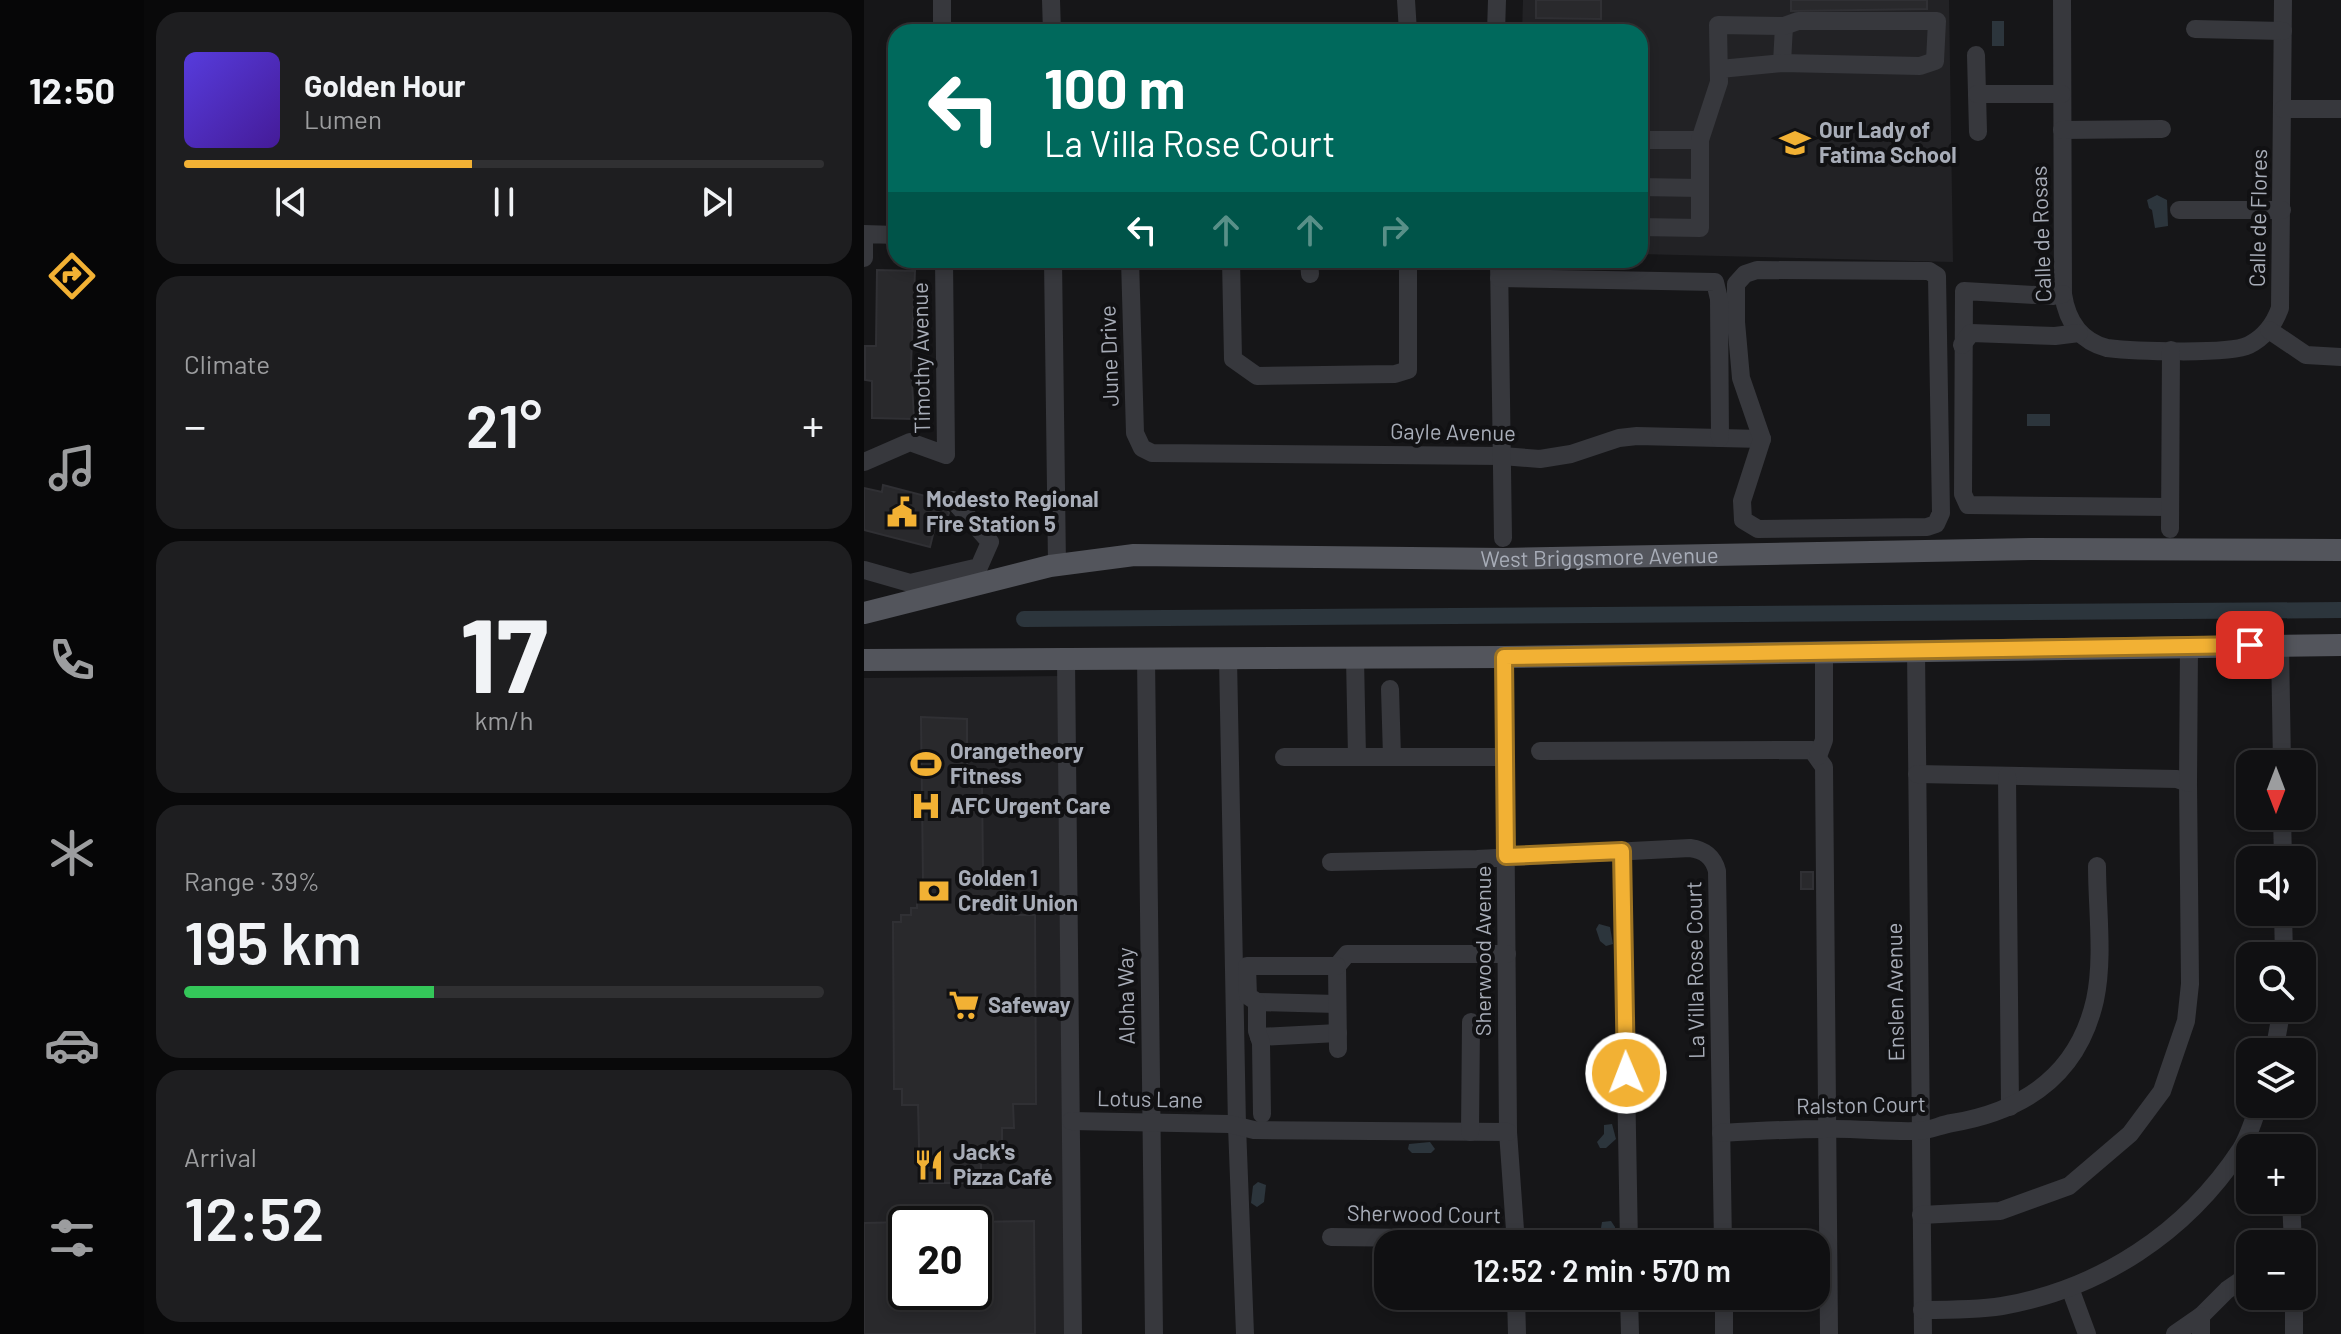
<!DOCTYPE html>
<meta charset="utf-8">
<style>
body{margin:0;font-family:Barlow,sans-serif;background:#1e1e20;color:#f1f3f6;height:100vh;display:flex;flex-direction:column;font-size:30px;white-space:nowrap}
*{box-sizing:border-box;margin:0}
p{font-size:26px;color:#9c9d9f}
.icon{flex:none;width:44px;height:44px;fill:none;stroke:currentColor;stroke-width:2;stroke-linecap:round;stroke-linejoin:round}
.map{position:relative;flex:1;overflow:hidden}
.sheet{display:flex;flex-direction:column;gap:12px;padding:12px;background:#09090a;width:720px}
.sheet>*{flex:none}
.hud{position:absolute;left:24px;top:24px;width:760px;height:244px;border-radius:24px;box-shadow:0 4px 12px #0003,0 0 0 2px #303032;background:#00695c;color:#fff;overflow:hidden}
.needle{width:52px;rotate:180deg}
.controls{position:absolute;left:1372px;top:750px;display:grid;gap:16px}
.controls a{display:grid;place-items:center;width:80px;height:80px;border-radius:16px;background:#101012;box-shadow:0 4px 12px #0003,0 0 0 2px #303032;font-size:40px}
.speed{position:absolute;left:24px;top:1206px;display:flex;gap:16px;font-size:40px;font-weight:700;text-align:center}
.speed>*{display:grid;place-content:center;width:104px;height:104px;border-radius:50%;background:#101012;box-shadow:0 4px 12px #0003,0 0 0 2px #303032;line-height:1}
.speed .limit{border:4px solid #111;border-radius:12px;background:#fff;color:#111}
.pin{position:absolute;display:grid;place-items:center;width:68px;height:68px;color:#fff;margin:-34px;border-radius:16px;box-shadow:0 4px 12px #0006}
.me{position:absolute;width:88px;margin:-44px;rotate:359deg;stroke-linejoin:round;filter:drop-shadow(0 0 6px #0008)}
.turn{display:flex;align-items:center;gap:28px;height:168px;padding:0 24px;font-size:36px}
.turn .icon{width:104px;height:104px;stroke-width:2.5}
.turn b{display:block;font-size:56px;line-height:68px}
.lanes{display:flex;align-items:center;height:76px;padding:0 24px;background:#0003;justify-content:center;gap:40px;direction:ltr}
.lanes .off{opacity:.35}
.big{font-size:60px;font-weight:600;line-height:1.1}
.sheet .widget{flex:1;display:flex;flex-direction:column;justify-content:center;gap:12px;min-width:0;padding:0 28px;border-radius:24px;background:#1e1e20}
.sheet .dial{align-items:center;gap:0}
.dial b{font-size:104px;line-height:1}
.song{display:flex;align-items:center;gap:24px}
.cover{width:96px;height:96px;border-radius:12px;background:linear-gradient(135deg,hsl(250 70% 55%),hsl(260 70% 35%))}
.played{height:8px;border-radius:4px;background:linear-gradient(90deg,#f2b134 45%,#303032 45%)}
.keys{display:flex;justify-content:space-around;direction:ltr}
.heat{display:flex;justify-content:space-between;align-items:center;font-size:44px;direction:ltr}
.charge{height:12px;border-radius:6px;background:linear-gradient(90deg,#34c759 39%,#303032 0)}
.trip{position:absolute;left:510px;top:1230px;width:456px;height:80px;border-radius:24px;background:#101012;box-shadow:0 4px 12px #0003,0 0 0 2px #303032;font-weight:600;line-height:80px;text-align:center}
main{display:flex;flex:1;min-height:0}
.tab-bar{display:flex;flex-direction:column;width:144px;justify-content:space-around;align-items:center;background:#060607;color:#9c9d9f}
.tab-bar .icon{width:56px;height:56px}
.tab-bar .active{color:#f2b134}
.tab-bar b{font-size:36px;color:#f1f3f6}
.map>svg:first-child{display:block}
.built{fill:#222225;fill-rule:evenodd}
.water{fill:#2c353c}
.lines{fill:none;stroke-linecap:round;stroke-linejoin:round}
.canal{stroke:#2c353c;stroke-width:16}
.building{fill:#29292c;stroke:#303034;stroke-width:2}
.minor{stroke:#37383d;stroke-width:18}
.major{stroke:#53555c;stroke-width:22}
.route-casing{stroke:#9d7322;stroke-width:20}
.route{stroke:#f2b134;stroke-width:14}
.labels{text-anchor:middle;stroke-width:8;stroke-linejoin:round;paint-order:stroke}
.poi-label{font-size:22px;font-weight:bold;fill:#a8adb8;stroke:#111113;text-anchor:start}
.street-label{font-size:22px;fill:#a8adb8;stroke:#111113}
</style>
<main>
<nav class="tab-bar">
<b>12:50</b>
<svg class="icon active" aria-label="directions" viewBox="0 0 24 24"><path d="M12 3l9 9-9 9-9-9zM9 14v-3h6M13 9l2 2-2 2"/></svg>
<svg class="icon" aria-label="music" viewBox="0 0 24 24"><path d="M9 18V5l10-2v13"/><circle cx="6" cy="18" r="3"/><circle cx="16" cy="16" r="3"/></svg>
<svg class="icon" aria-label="phone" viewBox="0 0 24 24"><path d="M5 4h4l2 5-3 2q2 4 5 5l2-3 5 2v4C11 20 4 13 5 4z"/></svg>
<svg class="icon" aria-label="climate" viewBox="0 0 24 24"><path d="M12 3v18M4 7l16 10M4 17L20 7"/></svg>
<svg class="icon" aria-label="car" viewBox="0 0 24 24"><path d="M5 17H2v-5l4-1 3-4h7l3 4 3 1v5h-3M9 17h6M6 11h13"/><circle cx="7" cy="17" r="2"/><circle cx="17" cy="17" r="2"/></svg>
<svg class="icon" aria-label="filters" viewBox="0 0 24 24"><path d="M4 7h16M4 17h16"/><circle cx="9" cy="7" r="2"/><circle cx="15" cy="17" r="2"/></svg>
</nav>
<section class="sheet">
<div class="widget">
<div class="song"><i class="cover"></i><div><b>Golden Hour</b><p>Lumen</p></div></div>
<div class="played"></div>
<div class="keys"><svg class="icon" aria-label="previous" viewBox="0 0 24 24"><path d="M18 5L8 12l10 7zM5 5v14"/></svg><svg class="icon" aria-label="pause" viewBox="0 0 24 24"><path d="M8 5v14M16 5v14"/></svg><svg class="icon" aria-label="next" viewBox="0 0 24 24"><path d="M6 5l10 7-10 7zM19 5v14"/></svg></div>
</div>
<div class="widget"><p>Climate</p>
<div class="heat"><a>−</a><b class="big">21°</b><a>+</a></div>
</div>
<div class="widget dial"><b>17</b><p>km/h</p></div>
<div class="widget"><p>Range · 39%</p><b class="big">195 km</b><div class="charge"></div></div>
<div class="widget"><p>Arrival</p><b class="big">12:52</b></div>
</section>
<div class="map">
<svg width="1477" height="1334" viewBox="0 0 1477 1334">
<rect width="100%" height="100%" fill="#161618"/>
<g class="built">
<path d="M659 0H1085L1089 262 776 254V32H658Z"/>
<path d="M196 676 204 1334H0V678ZM42 1224H110V1292H42Z"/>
</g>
<g class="water">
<rect x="1128" y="21" width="12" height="25"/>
<path d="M1293 195 1303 200 1304 226 1291 228 1288 210 1285 208 1283 200Z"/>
<rect x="1163" y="414" width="23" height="12"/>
<path d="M735 924 746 927 749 944 742 946 736 941 732 929Z"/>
<path d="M748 1124 752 1139 742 1148H736L733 1142 740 1134V1125Z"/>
<path d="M566 1142 571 1149 567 1153H548L544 1149 545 1144Z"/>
<path d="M394 1182 402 1185 400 1202 393 1207 387 1203 389 1186Z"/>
<path d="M747 1221 751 1227 752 1244H739L741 1233 737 1228 738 1222Z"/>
</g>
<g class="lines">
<path class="canal" d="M160 619 1477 610"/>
</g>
<g class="building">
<path d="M672 0H737V19L672 18Z"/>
<path d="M927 0H1063V9L927 11Z"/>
<path d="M13 270 51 271 47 364 50 419 8 418V381L1 380V346H12Z"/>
<path d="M19 485 77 500 85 513 84 516 74 514 66 547 0 530V488L18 492Z"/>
<path d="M57 717 103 719V786H118L119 871H142V907L152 908V915H171L172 1104H149L150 1128H138V1151H117V1183H56L54 1105H38V1089H30L29 922H37V915H47V908H53V880H59Z"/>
<rect x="937" y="872" width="12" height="17"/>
<path d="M170 1221 171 1334H0V1223L42 1222V1292H110V1222Z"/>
</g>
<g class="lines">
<g class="minor">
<path d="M78 0V32"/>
<path d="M187 0 188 32"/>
<path d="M542 0 544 32"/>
<path d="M1198 0 1199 294C1203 321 1216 341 1243 348 1268 351 1365 355 1385 345 1401 337 1410 325 1416 308L1419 0"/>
<path d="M1331 29 1419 31"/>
<path d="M632 32 633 0"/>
<path d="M1112 55 1114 132"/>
<path d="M918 63 920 26"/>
<path d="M1113 94H1198"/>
<path d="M1419 109H1477"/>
<path d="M1198 130 1298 129"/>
<path d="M776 140H836"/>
<path d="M776 187 836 188"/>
<path d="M1315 210H1418"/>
<path d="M776 227 836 228V140L855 82 854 25 920 26 934 21H1073L1071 61 1056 66 918 63 856 69"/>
<path d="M0 258V234L32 235"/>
<path d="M189 260 193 565"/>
<path d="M266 260 271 433 278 448 288 453 638 456 676 459 707 454 755 438 773 436 898 439"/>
<path d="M367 260 369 359 393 376 531 374 544 370V260"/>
<path d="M445 260 446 274"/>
<path d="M635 260 639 538"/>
<path d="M893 270 1065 271 1073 276 1077 513 1072 524 1063 527 894 529 879 520 878 501 898 439 877 378 872 322V284L881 274Z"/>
<path d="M635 278 851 282 855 299 856 438"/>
<path d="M1199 294 1189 296 1100 291 1099 494 1104 505 1306 507"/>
<path d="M1405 330 1442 355 1477 357"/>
<path d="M1098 345 1107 333 1191 336 1215 333"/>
<path d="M0 462 46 442 82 455 80 260"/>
<path d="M1306 529 1307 350"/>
<path d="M0 570 46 583 115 567 126 542 89 500"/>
<path d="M1416 645 1418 764"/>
<path d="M1052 649 1059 1334"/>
<path d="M282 657 290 1334"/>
<path d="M640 657 644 1132 652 1244"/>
<path d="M364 658 373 1126 381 1334"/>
<path d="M491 658 493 757"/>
<path d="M202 659 209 1334"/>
<path d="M526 689 528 757"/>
<path d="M676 751 948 750 960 767 965 1334"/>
<path d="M954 756 960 740V651"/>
<path d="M420 757H641"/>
<path d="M1053 774 1313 779 1324 783 1326 984 1322 1021 1298 1091 1266 1134 1205 1186 1136 1211 1057 1215"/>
<path d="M1143 776 1146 1107"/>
<path d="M1324 783 1325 646"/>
<path d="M1418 816 1419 860"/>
<path d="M758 851 765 1244"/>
<path d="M467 862 613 859 826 848C840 850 849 856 853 871L859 1244"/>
<path d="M1419 912 1420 956"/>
<path d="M393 1002 473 1004"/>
<path d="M395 1037 474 1033"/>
<path d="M474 1049 473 966 483 954H643"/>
<path d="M1410 1052 1418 1008"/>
<path d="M398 1114 397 1043 393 1031V1002L384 996 383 966H473"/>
<path d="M207 1121 365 1124 390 1130 644 1132"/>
<path d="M606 1132 607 1022"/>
<path d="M857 1133C892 1131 927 1129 961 1129 992 1128 1022 1132 1053 1131 1065 1131 1076 1125 1088 1123 1160 1111 1214 1075 1231 1000 1240 958 1233 909 1233 866"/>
<path d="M1427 1200 1429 1244"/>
<path d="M467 1237 652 1239"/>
<path d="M1206 1288 1223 1334"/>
<path d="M652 1296 653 1334"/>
<path d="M765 1296 766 1334"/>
<path d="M860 1296V1334"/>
<path d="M1430 1296V1334"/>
<path d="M1058 1310C1085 1310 1112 1310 1138 1306 1236 1289 1322 1233 1377 1149 1385 1136 1390 1119 1395 1104"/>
<path d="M1337 1316 1363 1290 1386 1274"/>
<path d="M1311 1334 1337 1316V1334"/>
</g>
<g class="major">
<path id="s1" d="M0 613 186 566 270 555 640 559 1167 549 1477 550"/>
<path d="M0 660 640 657 1477 645"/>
</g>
</g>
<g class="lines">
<g class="route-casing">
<path id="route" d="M762 1073 758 851 642 856 640 657 1386 645"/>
</g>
<use href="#route" class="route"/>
</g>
<defs>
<g id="school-bare" transform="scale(2.4)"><path d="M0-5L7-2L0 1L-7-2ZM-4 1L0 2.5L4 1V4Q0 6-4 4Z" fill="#f2b134" stroke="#111113" stroke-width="2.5" paint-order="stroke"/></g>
<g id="civic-bare" transform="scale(2.4)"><path d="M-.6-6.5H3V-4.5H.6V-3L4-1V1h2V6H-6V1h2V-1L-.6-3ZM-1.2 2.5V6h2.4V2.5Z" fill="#f2b134" stroke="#111113" stroke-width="2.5" paint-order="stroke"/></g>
<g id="stadium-bare" transform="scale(2.4)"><path d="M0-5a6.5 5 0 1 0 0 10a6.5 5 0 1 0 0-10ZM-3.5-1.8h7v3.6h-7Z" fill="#f2b134" stroke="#111113" stroke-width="2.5" paint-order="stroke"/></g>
<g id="hospital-bare" transform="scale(2.4)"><path d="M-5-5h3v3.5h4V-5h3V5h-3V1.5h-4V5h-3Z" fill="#f2b134" stroke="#111113" stroke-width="2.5" paint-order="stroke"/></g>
<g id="bank-bare" transform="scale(2.4)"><path d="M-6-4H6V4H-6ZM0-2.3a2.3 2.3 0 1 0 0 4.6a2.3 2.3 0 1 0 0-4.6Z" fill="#f2b134" stroke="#111113" stroke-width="2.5" paint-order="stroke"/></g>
<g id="supermarket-bare" transform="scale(2.4)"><path d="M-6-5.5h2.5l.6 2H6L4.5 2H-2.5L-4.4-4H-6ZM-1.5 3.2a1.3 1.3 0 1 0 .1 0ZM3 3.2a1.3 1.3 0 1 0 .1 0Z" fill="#f2b134" stroke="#111113" stroke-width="2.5" paint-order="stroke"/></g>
<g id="restaurant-bare" transform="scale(2.4)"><path d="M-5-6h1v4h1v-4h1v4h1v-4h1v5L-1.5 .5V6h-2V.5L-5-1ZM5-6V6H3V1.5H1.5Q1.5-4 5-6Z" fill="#f2b134" stroke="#111113" stroke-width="2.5" paint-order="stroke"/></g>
</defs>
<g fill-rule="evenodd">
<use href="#school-bare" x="931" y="143"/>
<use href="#civic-bare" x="38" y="512"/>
<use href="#stadium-bare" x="62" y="764"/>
<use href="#hospital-bare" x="62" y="806"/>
<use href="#bank-bare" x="70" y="891"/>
<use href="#supermarket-bare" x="100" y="1005"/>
<use href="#restaurant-bare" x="65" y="1165"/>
</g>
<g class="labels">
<g class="poi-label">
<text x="955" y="138">Our Lady of<tspan x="955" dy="25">Fatima School</tspan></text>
<text x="62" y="507">Modesto Regional<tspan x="62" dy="25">Fire Station 5</tspan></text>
<text x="86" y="759">Orangetheory<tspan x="86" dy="25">Fitness</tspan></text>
<text x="86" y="814">AFC Urgent Care</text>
<text x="94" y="886">Golden 1<tspan x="94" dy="25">Credit Union</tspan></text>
<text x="124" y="1013">Safeway</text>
<text x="89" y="1160">Jack's<tspan x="89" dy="25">Pizza Café</tspan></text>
</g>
<g class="street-label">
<text transform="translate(1394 218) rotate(-89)" y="8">Calle de Flores</text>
<text transform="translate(1177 234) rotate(-92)" y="8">Calle de Rosas</text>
<text transform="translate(245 356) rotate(-92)" y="8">June Drive</text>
<text transform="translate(57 358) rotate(-91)" y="8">Timothy Avenue</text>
<text transform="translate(589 432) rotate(1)" y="8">Gayle Avenue</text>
<text dy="8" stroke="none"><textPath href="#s1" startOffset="742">West Briggsmore Avenue</textPath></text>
<text transform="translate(619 951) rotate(-90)" y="8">Sherwood Avenue</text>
<text transform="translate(831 970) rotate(-91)" y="8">La Villa Rose Court</text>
<text transform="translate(1031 992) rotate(-91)" y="8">Enslen Avenue</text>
<text transform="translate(262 996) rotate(-91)" y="8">Aloha Way</text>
<text transform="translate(286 1099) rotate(1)" y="8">Lotus Lane</text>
<text transform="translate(997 1105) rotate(-1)" y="8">Ralston Court</text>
<text transform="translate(560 1214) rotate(1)" y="8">Sherwood Court</text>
</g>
</g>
</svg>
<div class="controls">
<a><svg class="needle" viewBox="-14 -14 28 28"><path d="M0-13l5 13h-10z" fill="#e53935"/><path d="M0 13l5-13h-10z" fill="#9c9d9f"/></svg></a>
<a><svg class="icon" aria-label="sound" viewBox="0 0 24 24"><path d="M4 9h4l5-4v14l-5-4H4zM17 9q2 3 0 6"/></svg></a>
<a><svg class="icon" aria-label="search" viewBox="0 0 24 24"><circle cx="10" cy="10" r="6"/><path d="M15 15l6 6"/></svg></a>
<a><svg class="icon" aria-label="layers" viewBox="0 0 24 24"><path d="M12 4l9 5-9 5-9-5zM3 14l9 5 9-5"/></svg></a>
<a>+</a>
<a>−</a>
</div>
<div class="speed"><div class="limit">20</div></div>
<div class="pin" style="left:1386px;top:645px;background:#d93025"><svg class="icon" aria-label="arrive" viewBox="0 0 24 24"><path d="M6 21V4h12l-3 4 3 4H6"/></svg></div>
<svg class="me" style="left:762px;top:1073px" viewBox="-20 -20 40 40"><circle r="17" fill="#f2b134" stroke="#fff" stroke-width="3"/><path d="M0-11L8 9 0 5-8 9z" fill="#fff"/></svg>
<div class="trip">12:52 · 2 min · 570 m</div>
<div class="hud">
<div class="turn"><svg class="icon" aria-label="left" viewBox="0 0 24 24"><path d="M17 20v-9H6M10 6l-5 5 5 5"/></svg><div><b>100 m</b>La Villa Rose Court</div></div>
<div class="lanes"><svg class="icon" aria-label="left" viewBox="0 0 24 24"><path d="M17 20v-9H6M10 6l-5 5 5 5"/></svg><svg class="icon off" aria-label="ahead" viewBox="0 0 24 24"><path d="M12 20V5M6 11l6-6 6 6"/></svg><svg class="icon off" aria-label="ahead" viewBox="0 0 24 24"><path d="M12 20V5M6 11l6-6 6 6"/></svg><svg class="icon off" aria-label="right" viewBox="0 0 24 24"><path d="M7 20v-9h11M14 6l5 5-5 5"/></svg></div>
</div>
</div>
</main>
